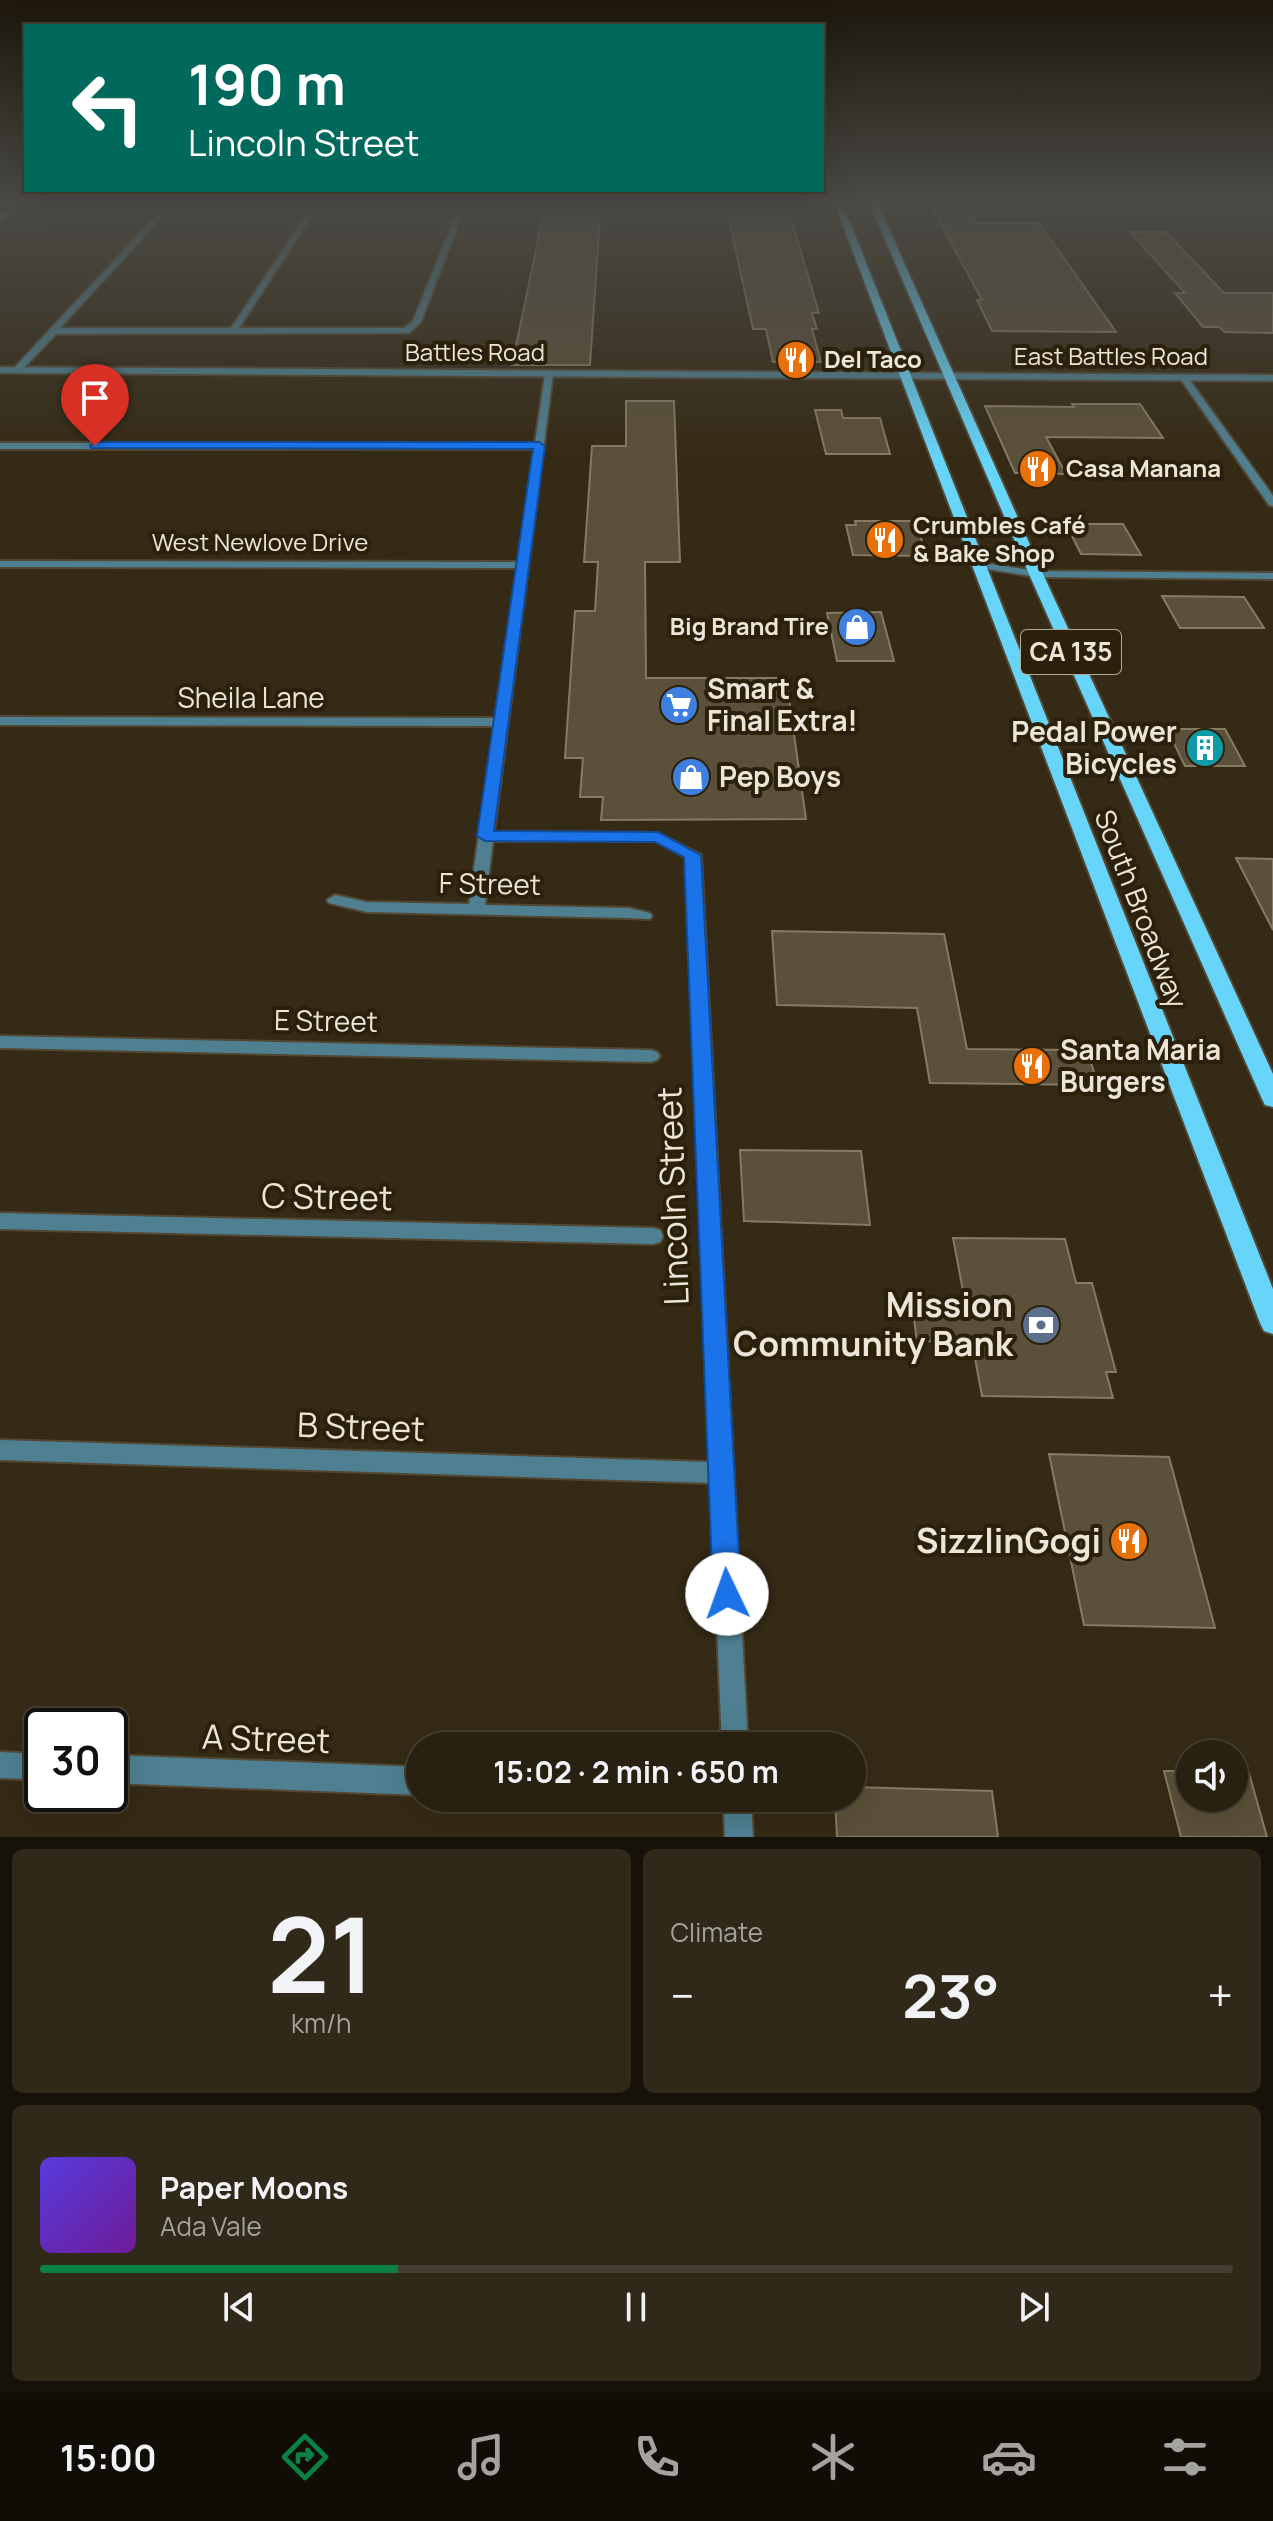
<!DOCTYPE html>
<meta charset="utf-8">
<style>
body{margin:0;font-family:Manrope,sans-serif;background:#302819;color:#f1f3f6;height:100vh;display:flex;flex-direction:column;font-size:30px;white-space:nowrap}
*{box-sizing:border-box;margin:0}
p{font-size:26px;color:#a5a39f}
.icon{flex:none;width:44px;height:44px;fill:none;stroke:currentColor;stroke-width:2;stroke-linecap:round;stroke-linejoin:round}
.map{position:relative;height:1837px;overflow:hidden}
.details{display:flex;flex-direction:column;gap:12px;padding:12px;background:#161209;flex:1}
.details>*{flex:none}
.top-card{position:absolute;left:24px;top:24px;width:800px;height:168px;border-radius:0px;box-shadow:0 8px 32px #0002,0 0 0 2px #443e30;background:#00695c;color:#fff;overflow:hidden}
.fabs{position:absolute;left:1176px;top:1740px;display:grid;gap:16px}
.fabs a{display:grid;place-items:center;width:72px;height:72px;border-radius:50%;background:#282010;box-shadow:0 8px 32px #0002,0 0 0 2px #443e30;font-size:40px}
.speed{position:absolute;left:24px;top:1708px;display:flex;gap:16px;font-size:40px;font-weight:700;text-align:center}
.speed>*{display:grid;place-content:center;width:104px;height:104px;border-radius:50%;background:#282010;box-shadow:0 8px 32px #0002,0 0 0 2px #443e30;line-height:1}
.speed .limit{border:4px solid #111;border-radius:12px;background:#fff;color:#111}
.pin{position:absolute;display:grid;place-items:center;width:68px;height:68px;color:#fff;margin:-82px -34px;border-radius:50% 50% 50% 0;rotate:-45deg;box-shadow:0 0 8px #0007}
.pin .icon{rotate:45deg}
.me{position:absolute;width:88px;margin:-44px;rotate:357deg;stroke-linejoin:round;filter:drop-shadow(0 0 6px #0008)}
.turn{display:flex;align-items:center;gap:28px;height:168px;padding:0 32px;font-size:36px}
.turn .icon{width:104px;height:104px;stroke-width:2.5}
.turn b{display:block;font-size:56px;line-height:68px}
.big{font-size:60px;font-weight:700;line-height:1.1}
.details .card{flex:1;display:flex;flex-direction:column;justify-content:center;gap:12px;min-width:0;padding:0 28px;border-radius:12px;background:#302819}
.details .dial{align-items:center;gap:0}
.dial b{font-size:104px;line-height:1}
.song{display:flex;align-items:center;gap:24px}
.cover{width:96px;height:96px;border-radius:12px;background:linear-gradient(135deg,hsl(250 70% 55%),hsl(280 70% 35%))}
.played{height:8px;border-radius:4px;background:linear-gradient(90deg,#0b8043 30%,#443e30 30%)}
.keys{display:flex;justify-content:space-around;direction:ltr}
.heat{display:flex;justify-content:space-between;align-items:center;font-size:44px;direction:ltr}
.details .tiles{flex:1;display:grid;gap:12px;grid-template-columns:1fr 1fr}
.card:last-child{grid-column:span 2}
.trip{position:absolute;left:406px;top:1732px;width:460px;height:80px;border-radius:40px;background:#282010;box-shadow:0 8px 32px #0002,0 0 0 2px #443e30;font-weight:700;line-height:80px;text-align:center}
.dock{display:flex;height:128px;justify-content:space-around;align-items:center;background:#100d06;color:#a5a39f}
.dock .icon{width:56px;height:56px}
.dock .on{color:#0b8043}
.dock b{font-size:36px;color:#f1f3f6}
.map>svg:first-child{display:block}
.building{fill:#5b5039;stroke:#867a62;stroke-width:2}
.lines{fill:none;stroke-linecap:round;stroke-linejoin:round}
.minor-casing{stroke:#524834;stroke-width:4}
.tertiary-casing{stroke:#524834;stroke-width:4}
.primary-casing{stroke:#524834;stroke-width:4}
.minor{fill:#4f8092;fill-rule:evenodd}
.tertiary{fill:#4f8092;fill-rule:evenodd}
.primary{fill:#67d5fa;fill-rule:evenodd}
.route{fill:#1a73e8;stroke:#114b97;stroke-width:2}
.labels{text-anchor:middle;stroke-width:8;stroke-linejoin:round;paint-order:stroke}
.far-street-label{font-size:24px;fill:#ece5d8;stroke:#2b210b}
.far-poi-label{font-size:24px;font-weight:bold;fill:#ece5d8;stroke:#2b210b;text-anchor:start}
.shield{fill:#2b210b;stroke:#b2aa9a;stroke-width:2}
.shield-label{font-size:26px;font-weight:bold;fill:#ece5d8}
.poi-label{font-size:28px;font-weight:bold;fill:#ece5d8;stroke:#2b210b;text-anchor:start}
.street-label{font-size:28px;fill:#ece5d8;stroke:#2b210b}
.near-street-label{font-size:34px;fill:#ece5d8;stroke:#2b210b}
.near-poi-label{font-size:34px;font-weight:bold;fill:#ece5d8;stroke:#2b210b;text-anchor:end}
</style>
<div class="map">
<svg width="1273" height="1837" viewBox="0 0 1273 1837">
<rect width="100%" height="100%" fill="#352a15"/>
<g class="building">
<path d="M546 202H601L590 365H512Z"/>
<path d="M930 204H964L976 223H1039L1116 332 992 331 977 300H982Z"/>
<path d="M727 211H789L819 313H812L817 329H812L821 362H773L766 329H753Z"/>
<path d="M1130 232H1166L1224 293H1273V333L1225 332 1219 327H1203L1175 293H1185Z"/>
<path d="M626 401H674L680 562H645L646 678H786L806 819 601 820 603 797H580L583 758H565L575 611H595L598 562H584L592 446H626Z"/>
<path d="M1072 404H1140L1163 438 1046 437 1066 474 1015 473 985 406 1074 407Z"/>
<path d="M815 410H841L843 418H880L890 454H826Z"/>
<path d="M855 521H915L927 556 853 555 846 525H856Z"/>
<path d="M1066 524H1123L1141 555 1081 554Z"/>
<path d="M1162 596 1244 597 1264 628H1180Z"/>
<path d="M881 612 894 661H837L827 613Z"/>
<path d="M1167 729H1225L1245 766H1185Z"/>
<path d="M1236 858 1273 859V930Z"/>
<path d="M772 931 944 934 967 1049 1087 1050 1098 1085 930 1083 917 1008 777 1005Z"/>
<path d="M740 1150 861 1151 870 1225 744 1221Z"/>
<path d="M953 1238 1065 1239 1076 1283H1092L1116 1372H1106L1113 1398 982 1396 972 1342 917 1341 913 1312H967Z"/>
<path d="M1049 1454 1169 1457 1215 1628 1084 1625Z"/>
<path d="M1164 1771H1190V1798H1234V1772L1249 1773 1267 1837H1181Z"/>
<path d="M852 1787 992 1791 998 1837H837L835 1798H852Z"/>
</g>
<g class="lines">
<g class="minor-casing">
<g id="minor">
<path d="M18 202H25L0 222V217Z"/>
<path d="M169 202H176L60 328H231L315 202H321L239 328H404L413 321 461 202H467L421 322 409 333 56 334 20 372H14V368Z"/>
<path d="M549 371 553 374 494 832 658 833 701 855 748 1746H722L711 1483 0 1460V1440L710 1462 685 857 655 841H493L485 905 628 908 650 913 652 916 650 919 628 918 367 912 329 903 327 900 335 895 367 902 469 904 494 726 0 725V717L495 718 517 568 0 567V561L518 562 534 449H0V443H535L545 374Z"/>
<path d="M1180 375H1186L1273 496V506L1269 505 1179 377Z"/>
<path d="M979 562 1036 571 1273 573V579L1036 577 975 567V563Z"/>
<path d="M0 1036 651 1050 657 1052 660 1056 657 1060 651 1062 0 1048Z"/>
<path d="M0 1213 653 1228 660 1230 663 1236 660 1242 653 1244 0 1229Z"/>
<path d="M0 1752 42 1754V1780L0 1778Z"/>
<path d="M110 1755 420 1767V1795L110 1783Z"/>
<path d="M723 1798H751L753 1837H725Z"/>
</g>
</g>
<g class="tertiary-casing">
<path id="tertiary" d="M0 367 1273 375V381L0 373Z"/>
</g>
<g class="primary-casing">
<g id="primary">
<path d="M834 202H842L1273 1289V1334L1264 1331 1260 1323Z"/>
<path d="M869 202H877L1043 574 1273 1074V1107L1265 1105 1262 1099 1029 574Z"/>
</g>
</g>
<use href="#minor" class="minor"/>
<use href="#tertiary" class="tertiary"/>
<use href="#primary" class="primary"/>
</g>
<linearGradient id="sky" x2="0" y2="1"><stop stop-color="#1d170c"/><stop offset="0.44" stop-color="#4b4a46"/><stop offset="1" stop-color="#4b4a46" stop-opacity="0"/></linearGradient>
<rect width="1273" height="459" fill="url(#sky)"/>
<path class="route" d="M95 442H539L545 446 494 831 658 832 701 855 741 1594 737 1604 727 1608 717 1604 713 1594 684 857 655 842 485 841 477 836 533 449 91 448 90 446Z"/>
<defs>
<g id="restaurant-disc" transform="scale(2)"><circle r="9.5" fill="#e8710a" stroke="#2b210b"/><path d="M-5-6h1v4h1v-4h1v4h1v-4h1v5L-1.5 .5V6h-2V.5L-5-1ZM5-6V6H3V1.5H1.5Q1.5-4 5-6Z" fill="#fff"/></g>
<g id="shop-disc" transform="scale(2)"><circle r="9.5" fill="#3f7fe0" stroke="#2b210b"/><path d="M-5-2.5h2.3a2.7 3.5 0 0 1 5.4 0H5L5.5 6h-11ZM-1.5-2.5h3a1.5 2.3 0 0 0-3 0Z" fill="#fff"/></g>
<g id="supermarket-disc" transform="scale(2)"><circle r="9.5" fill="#3f7fe0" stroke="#2b210b"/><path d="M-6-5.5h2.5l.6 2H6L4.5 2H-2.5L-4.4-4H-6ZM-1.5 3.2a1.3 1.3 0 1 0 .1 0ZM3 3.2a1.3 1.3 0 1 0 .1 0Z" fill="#fff"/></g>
<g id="building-disc" transform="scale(2)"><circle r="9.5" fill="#0f9aa8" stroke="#2b210b"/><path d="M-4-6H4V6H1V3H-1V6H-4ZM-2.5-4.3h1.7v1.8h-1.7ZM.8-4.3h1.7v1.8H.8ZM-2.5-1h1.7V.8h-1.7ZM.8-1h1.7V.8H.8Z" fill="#fff"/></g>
<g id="bank-disc" transform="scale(2)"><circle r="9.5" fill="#5c6f8a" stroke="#2b210b"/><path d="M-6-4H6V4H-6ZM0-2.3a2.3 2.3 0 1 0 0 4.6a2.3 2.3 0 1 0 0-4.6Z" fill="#fff"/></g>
</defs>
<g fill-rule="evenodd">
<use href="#restaurant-disc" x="796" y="360"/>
<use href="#restaurant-disc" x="1038" y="469"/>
<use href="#restaurant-disc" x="885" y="540"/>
<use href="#shop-disc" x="857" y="627"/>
<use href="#supermarket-disc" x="679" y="705"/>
<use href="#building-disc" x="1205" y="748"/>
<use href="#shop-disc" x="691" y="777"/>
<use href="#restaurant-disc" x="1032" y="1066"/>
<use href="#bank-disc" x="1041" y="1325"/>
<use href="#restaurant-disc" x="1129" y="1541"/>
</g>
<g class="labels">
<g class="far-street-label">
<text x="475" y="361">Battles Road</text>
<text x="1111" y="365">East Battles Road</text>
<text x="260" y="551">West Newlove Drive</text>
</g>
<g class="far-poi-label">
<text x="824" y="368">Del Taco</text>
<text x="1066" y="477">Casa Manana</text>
<text x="913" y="534">Crumbles Café<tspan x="913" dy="28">&amp; Bake Shop</tspan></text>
<text x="829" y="635" text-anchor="end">Big Brand Tire</text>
</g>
<rect class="shield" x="1021" y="630" width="100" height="44" rx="6"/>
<g class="shield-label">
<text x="1071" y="661">CA 135</text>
</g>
<g class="poi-label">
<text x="707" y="699">Smart &amp;<tspan x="707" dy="32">Final Extra!</tspan></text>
<text x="1177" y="742" text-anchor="end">Pedal Power<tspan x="1177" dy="32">Bicycles</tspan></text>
<text x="719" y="787">Pep Boys</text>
<text x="1060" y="1060">Santa Maria<tspan x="1060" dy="32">Burgers</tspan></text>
</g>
<g class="street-label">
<text x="251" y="708">Sheila Lane</text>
<text transform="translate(490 884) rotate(1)" y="10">F Street</text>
<text transform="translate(1141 909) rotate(69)" y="10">South Broadway</text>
<text transform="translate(326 1021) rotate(1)" y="10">E Street</text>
</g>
<g class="near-street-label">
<text transform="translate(673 1196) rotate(-92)" y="12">Lincoln Street</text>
<text transform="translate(327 1197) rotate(1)" y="12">C Street</text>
<text transform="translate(361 1427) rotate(2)" y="12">B Street</text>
<text transform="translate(266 1739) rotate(2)" y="12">A Street</text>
</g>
<g class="near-poi-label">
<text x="1013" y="1317">Mission<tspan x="1013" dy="39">Community Bank</tspan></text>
<text x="1101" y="1553">SizzlinGogi</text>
</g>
</g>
</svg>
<div class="fabs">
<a><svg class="icon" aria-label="sound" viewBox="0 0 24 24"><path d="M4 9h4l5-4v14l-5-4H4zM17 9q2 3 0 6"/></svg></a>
</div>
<div class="speed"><div class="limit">30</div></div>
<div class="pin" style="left:95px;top:446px;background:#d93025"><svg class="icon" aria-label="arrive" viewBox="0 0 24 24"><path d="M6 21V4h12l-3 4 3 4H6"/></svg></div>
<svg class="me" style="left:727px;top:1594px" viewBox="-20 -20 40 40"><circle r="19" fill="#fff"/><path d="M0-13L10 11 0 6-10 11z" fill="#1a73e8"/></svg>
<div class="trip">15:02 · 2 min · 650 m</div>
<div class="top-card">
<div class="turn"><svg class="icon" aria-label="left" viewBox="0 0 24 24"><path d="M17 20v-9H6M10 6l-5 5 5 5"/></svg><div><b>190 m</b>Lincoln Street</div></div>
</div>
</div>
<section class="details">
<div class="tiles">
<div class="card dial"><b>21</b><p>km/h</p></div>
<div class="card"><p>Climate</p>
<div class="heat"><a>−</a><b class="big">23°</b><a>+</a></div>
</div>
<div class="card">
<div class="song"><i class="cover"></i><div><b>Paper Moons</b><p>Ada Vale</p></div></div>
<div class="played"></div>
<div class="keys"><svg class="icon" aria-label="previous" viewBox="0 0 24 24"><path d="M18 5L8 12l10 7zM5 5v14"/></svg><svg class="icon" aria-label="pause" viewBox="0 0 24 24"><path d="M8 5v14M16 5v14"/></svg><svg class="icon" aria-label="next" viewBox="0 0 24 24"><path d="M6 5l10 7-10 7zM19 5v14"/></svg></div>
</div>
</div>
</section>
<nav class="dock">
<b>15:00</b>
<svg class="icon on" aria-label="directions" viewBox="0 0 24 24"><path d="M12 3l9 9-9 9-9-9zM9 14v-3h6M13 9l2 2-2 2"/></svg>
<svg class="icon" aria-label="music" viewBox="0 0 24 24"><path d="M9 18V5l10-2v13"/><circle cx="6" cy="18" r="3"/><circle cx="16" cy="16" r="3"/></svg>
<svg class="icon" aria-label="phone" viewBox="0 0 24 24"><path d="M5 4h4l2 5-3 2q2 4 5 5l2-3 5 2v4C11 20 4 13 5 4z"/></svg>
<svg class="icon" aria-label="climate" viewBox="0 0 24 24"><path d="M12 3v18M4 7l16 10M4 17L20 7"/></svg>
<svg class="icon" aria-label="car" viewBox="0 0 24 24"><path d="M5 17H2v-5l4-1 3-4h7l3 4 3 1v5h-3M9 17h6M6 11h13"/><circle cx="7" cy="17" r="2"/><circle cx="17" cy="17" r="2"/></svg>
<svg class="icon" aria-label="filters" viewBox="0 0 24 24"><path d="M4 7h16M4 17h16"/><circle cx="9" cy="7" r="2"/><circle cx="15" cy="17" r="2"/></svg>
</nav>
